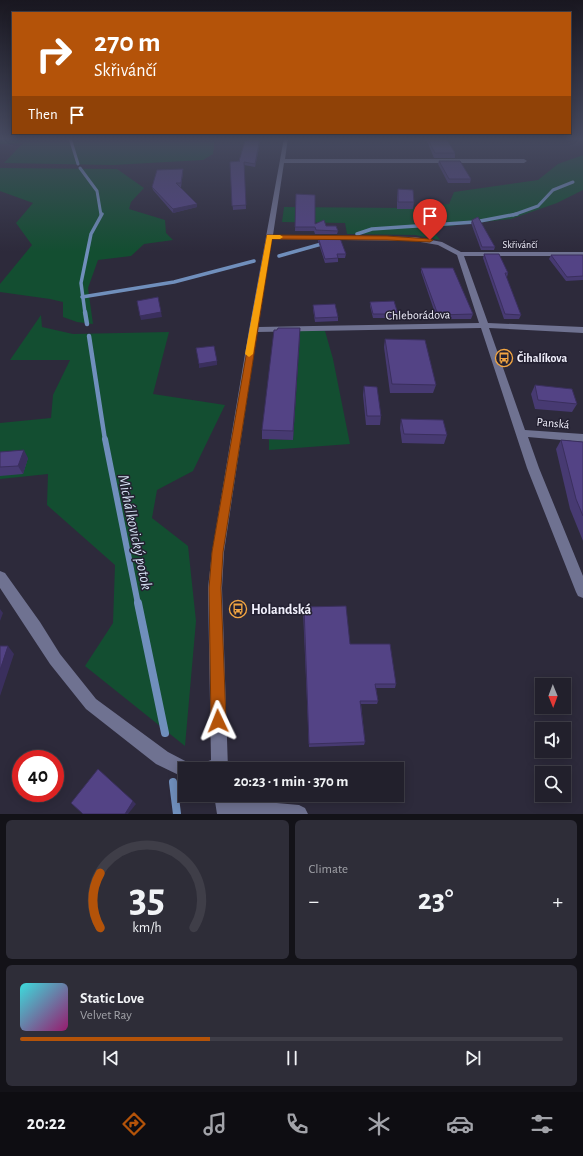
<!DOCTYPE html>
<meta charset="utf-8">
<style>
body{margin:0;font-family:"Alegreya Sans",sans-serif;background:#2e2d38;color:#f1f3f6;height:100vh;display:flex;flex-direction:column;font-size:15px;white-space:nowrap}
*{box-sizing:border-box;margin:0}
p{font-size:13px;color:#a2a3a9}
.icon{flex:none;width:22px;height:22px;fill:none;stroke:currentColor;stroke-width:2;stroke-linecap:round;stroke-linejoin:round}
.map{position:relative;height:814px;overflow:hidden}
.side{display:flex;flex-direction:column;gap:6px;padding:6px;background:#131218;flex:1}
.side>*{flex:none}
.hud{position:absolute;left:12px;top:12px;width:559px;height:122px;border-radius:0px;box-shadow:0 2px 10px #0003,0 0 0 1px #3f3e48;background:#b45309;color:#fff;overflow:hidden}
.needle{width:26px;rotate:179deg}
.fabs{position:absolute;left:535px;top:678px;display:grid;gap:8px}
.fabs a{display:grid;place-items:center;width:36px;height:36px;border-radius:0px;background:#22202c;box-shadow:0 2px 10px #0003,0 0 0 1px #3f3e48;font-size:20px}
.speed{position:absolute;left:12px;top:750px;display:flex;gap:8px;font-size:20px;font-weight:700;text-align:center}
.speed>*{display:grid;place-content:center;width:52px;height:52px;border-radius:50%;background:#22202c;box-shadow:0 2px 10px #0003,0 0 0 1px #3f3e48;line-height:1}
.speed .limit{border:6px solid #d22;background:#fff;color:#111}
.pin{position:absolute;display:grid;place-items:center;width:34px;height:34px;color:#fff;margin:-41px -17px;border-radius:50% 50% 50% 0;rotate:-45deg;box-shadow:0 0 4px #0007}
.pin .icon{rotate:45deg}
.me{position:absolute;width:44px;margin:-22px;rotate:358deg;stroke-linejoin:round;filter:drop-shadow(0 0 3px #0008)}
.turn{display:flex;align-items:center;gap:14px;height:84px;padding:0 16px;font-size:18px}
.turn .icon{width:52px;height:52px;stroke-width:2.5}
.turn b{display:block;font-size:28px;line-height:34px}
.then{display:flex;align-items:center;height:38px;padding:0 16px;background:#0003;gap:8px;font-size:15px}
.big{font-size:30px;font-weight:700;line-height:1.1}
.side .widget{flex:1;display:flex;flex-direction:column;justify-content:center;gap:6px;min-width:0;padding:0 14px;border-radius:6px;background:#2e2d38}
.side .dial{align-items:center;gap:0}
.dial svg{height:104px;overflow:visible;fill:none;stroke:#3f3e48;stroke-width:7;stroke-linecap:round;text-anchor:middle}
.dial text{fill:#f1f3f6;stroke:none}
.song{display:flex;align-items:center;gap:12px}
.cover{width:48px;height:48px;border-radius:6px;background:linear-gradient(135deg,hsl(180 70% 55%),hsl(320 70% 35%))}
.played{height:4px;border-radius:2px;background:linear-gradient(90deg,#b45309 35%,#3f3e48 35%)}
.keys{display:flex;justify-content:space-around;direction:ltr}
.heat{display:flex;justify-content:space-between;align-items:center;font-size:22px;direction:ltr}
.side .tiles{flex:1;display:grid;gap:6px;grid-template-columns:1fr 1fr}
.widget:last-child{grid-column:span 2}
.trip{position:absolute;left:178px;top:762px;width:226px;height:40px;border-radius:0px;background:#22202c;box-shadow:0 2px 10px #0003,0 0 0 1px #3f3e48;font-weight:700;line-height:40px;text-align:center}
.menu{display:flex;height:64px;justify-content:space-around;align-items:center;background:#0e0d12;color:#a2a3a9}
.menu .icon{width:28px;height:28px}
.menu .on{color:#b45309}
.menu b{font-size:18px;color:#f1f3f6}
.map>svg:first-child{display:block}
.green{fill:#134e31}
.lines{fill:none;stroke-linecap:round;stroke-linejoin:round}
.stream-far4{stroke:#708fbc;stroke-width:3}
.stream-far3{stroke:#708fbc;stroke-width:3.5}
.stream-far2{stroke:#708fbc;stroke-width:4.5}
.stream-far1{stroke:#708fbc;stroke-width:6}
.stream{stroke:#708fbc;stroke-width:8}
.minor{fill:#6f7291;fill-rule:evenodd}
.wall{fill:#473a72}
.shaded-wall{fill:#3a2f5d}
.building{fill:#534385;stroke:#3a2f5d}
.route{fill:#b45309;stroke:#753606}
.slow{fill:#f59e0b}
.labels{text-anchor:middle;stroke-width:3;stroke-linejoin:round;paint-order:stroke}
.far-street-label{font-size:10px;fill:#f1f0fc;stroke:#232031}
.street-label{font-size:12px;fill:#f1f0fc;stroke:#232031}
.poi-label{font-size:12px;font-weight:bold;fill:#f1f0fc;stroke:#232031;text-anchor:start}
.near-poi-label{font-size:14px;font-weight:bold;fill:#f1f0fc;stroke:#232031;text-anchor:start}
.near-water-label{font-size:16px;font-style:italic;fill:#d2dff0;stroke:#232031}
</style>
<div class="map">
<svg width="583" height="814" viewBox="0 0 583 814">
<rect width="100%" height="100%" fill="#2d2a3b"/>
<g class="green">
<path d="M0 138H215L213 154 203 160 113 165 4 163 23 143 0 144Z"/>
<path d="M583 155V190L557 203 511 219 431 228 440 240 415 235 347 234 345 223 282 222 284 207 405 208 449 204 454 192 538 180 558 164Z"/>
<path d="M0 168 117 169 144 188 131 202 129 209 165 220 166 233 173 240 144 244 131 256 98 260 88 288 93 324 77 322 63 317V302L50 299 0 292V284L32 245 16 223 33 203 0 191Z"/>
<path d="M41 315 42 327 73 334 169 332 153 394 225 405 193 471 157 490 152 518 188 546 196 621 185 746 85 666 113 623 115 565 47 505 48 474 0 479V423L51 418 53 395 70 360H10Z"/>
<path d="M278 331H325L333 359 350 444 269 450V439L293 440Z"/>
</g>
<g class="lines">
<g class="stream-far4">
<path d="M70 138 78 164"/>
<path d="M80 168 97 191 101 215"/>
<path d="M513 215 538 206 553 190 573 182"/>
</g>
<g class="stream-far3">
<path d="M357 234 372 229 475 222 517 214"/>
<path d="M279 256 325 243"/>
<path d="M82 297 174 282 254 261"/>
<path d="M85 313 81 283 91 234 102 214"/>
</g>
<g class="stream-far2">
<path d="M85 312 87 324"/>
<path d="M89 336 105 440"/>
</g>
<path class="stream-far1" d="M105 439 138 604"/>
<g class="stream">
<path d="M138 603 165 733"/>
<path d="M173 782 177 814"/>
</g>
<g class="minor">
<path d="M284 138H288L285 159H524L527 161 524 163H284L273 235 415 237 442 242 461 252H583V256H464L488 323 583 327V333L489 328 525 430 583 434V442L528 437 539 468 583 576V598L578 596 576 592 527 468 481 328 257 332 224 552 222 588 228 769H201L203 763 211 760 208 588 212 552 249 330ZM272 239 415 241 438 245 457 255 479 323 258 327Z"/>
<path d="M0 571 5 573 40 622 60 654 96 699 168 752 191 764 193 769H185V778L156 764 86 709 50 664 0 588Z"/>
<path d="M214 795H232V799L299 805 305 808 308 814H217Z"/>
</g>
</g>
<g class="wall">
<path d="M261 138 255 167 244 165 246 209 233 210 230 162 239 161 247 141Z"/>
<path d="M423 138H446L455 153V158H434L427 141H424Z"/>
<path d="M439 161 471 179 470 183H448L438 164Z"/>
<path d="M183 172 181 187H180L197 207 173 213 153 190 152 187Z"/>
<path d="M398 189 414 202 413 209H397V197Z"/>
<path d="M296 194 315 224 326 226 338 231 337 234H315L314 231H295Z"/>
<path d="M472 220 495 247 494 250H481L471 223Z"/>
<path d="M318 237 346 254 345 258H338V262L325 263 318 241Z"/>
<path d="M484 254 508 273 507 277H506L521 315 519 319H504L483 258Z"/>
<path d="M551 255H583V280L566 281 549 259Z"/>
<path d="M421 268 473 314 471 319H437L421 272Z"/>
<path d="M370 302 398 314 397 318H373L370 306Z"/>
<path d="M313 305 338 317V321L315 322 313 309Z"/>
<path d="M300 328 293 440 262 439V430L277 330Z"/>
<path d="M385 339 436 385 433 393H390L384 347Z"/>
<path d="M535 385 577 404 572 412 535 409 531 394Z"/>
<path d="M364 386 381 416 380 425H366L363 395Z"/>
<path d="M401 419 447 435 444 444 402 443 400 428Z"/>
<path d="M561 440 583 442V541L570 509 556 449Z"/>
<path d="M0 452 28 458 23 474 0 476Z"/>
<path d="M303 611 350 644 396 684 395 688H376L378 701 377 704H361L365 742 364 745 309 747Z"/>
<path d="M546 795H564L567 799 563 801 547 800Z"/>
</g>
<g class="shaded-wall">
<path d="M260 138H261L255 167V164Z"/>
<path d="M183 169V172L181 187V183Z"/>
<path d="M197 204V207L173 213V209Z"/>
<path d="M161 312 162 317 141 320 140 316Z"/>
<path d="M300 328V337L293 440V431Z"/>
<path d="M217 361V365L199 368V364Z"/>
<path d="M24 450 28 458 23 474 18 466Z"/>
<path d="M0 609 3 613 0 621Z"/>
<path d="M8 646 14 654 0 696V670Z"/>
<path d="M133 801 136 804 128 814H125Z"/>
</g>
<g class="building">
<path d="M248 138H260L255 164 244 162 246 205 232 206 230 162 240 161H239L245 141H247Z"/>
<path d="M427 138H446L455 153H435Z"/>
<path d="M439 161H460L471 179H449Z"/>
<path d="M183 169 181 183H176L197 204 173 209 152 187 157 170Z"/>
<path d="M398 189 413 190 414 202H398Z"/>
<path d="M296 194 315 195V224L324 220 326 226H336L338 231 316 230 315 227H295Z"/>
<path d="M478 217 495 247H482L472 220Z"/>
<path d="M318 237 340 238 346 254H337L338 258 325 259Z"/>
<path d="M484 254H499L508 273H505L521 315 505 314Z"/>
<path d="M551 255H583V276L567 277Z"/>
<path d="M421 268H453L473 314 438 315Z"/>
<path d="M158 297 161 312 140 316 137 301Z"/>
<path d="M394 301 398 314H373L370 302Z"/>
<path d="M335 304 338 317 315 318 313 305Z"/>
<path d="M278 328H300L293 431 262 430 274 330H277Z"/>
<path d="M385 339 425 340 436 385 392 384Z"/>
<path d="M214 346 217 361 199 364 196 348Z"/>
<path d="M535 385 572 389 577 404 538 400Z"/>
<path d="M364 386 377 387 381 416H367Z"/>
<path d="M401 419 443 420 447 435 404 434Z"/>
<path d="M561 440 583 442V516L576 499Z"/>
<path d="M24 450 18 466 0 467V452Z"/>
<path d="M346 606 350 644H390L396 684H375L378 701H360L365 742 309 744 304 607Z"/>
<path d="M0 646H8L0 670Z"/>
<path d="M98 769 133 801 125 814H83L71 803Z"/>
<path d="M564 788 567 799 551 798 550 795H564Z"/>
</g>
<linearGradient id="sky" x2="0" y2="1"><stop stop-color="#191720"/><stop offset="0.55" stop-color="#464a60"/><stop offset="1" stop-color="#464a60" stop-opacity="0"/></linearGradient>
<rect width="583" height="252" fill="url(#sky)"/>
<path class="route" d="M267 235 387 236 430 239 433 240 430 242 387 240 272 239 223 552 221 588 226 721 223 726 218 728 213 726 211 721 209 588 212 552Z"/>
<path class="slow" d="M267 235H280L283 237 280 239H272L253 354 249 357 245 354Z"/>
<defs>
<g id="bus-ring" transform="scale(0.9)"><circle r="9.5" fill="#232031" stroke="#f2a542" stroke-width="1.5"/><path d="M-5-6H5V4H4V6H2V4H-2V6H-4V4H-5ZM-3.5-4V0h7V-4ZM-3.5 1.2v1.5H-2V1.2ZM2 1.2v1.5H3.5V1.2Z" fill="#f2a542"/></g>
</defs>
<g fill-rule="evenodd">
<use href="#bus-ring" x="504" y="358"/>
<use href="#bus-ring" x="238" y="609"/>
</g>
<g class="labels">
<g class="far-street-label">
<text x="520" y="248">Skřivánčí</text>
</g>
<g class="street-label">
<text transform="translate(418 315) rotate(-1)" y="4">Chleborádova</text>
<text transform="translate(553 423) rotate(5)" y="4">Panská</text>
</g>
<g class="poi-label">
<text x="517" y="362">Čihalíkova</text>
</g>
<g class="near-poi-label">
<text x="251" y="614">Holandská</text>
</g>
<g class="near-water-label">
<text transform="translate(136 532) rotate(78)" y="6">Michálkovický potok</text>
</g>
</g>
</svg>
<div class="fabs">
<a><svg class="needle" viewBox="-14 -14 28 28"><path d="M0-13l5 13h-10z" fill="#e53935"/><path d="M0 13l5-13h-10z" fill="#a2a3a9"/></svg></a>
<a><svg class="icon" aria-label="sound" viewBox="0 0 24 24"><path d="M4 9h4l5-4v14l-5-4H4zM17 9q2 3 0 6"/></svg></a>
<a><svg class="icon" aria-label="search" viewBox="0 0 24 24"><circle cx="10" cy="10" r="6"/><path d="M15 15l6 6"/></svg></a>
</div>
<div class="speed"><div class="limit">40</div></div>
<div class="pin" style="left:430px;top:240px;background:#d93025"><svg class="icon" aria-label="arrive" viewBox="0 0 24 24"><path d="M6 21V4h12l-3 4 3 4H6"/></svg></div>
<svg class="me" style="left:218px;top:721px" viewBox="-20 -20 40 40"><path d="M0-17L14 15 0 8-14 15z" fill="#b45309" stroke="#fff" stroke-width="4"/></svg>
<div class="trip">20:23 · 1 min · 370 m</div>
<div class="hud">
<div class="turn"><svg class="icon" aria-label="right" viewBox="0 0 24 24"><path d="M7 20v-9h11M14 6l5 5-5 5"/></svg><div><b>270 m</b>Skřivánčí</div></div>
<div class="then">Then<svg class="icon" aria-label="arrive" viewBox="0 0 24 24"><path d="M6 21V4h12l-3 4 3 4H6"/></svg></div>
</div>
</div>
<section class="side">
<div class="tiles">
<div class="widget dial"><svg viewBox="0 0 100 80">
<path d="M14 69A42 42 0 1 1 86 69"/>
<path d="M14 69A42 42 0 0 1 14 27" stroke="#b45309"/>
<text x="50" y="56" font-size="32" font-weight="700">35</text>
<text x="50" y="72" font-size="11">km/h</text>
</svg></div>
<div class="widget"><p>Climate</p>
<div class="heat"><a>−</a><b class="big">23°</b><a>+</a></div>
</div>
<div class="widget">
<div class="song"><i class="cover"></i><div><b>Static Love</b><p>Velvet Ray</p></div></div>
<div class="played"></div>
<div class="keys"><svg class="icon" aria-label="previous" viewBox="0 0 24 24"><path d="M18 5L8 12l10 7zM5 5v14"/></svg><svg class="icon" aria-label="pause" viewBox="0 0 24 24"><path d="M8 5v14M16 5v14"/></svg><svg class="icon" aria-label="next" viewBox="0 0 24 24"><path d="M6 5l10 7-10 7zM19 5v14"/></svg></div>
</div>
</div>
</section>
<nav class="menu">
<b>20:22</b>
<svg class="icon on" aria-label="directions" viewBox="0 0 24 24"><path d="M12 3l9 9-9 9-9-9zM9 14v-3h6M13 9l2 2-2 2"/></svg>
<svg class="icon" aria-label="music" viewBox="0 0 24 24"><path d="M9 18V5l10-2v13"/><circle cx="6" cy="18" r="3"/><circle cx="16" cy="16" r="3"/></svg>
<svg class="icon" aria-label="phone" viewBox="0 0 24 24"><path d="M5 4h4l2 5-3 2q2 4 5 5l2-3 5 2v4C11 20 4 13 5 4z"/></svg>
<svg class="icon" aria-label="climate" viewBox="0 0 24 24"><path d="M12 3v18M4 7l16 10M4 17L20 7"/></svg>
<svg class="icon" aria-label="car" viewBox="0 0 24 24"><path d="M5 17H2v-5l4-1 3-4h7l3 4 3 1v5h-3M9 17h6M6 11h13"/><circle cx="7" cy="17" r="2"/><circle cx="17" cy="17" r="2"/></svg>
<svg class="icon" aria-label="filters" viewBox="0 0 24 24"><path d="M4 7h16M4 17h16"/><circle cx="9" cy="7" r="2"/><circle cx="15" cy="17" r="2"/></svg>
</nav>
